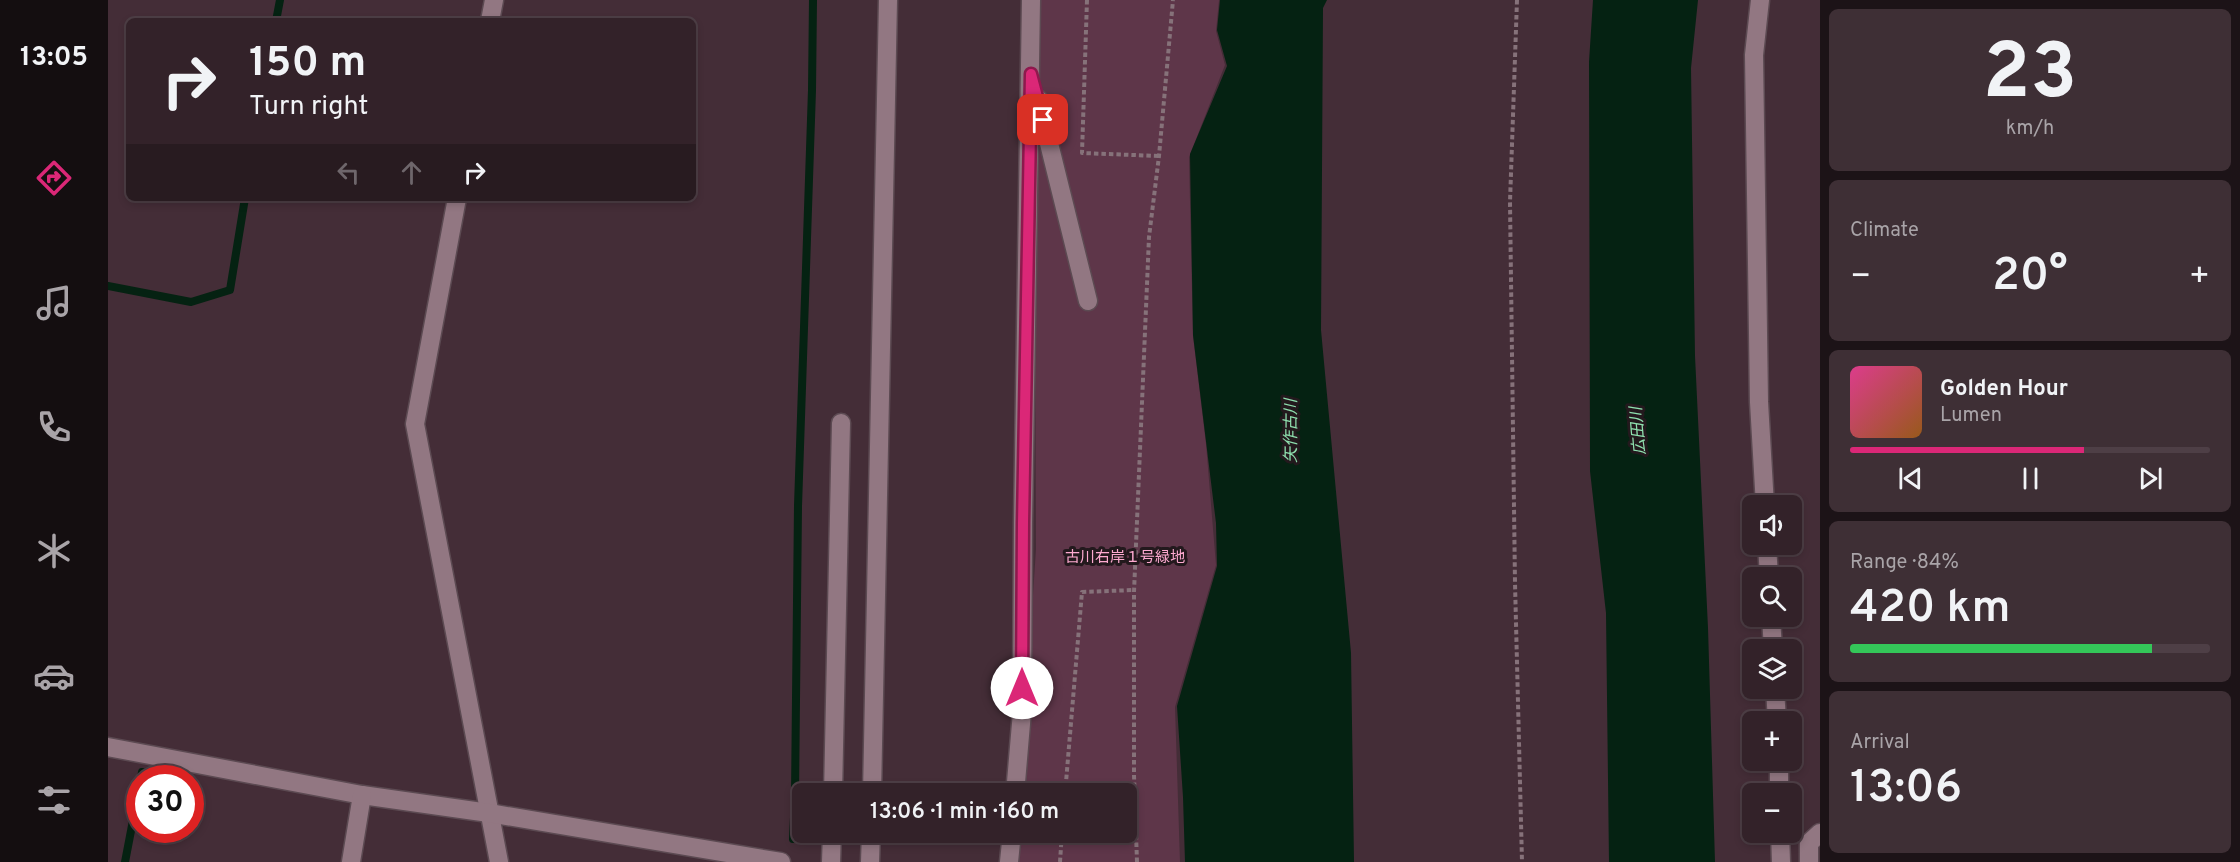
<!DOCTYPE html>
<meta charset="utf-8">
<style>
body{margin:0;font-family:Overpass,"Noto Sans JP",sans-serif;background:#3e2f35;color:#f1f3f6;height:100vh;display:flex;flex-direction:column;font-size:22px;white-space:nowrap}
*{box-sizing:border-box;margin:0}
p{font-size:20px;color:#a9a4a8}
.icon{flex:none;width:33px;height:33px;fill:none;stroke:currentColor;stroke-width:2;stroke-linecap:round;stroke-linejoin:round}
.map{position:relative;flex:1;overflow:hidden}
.panel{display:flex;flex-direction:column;gap:9px;padding:9px;background:#1c1317;width:420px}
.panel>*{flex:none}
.guide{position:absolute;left:18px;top:18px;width:570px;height:183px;border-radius:9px;box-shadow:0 3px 9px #0003,0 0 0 2px #4e3f46;background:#332229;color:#f1f3f6;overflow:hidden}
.buttons{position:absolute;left:1634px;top:495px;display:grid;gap:12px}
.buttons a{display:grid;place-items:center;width:60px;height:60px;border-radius:9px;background:#332229;box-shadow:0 3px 9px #0003,0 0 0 2px #4e3f46;font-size:30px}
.speed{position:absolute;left:18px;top:765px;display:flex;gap:12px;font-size:30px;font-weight:700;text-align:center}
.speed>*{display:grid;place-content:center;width:78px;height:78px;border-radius:50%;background:#332229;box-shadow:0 3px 9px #0003,0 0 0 2px #4e3f46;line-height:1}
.speed .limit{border:9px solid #d22;background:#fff;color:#111}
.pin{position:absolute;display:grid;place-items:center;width:51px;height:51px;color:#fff;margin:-26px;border-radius:12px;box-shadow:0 3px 9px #0006}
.me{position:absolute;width:66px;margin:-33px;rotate:0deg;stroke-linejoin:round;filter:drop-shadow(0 0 4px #0008)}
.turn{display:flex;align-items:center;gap:21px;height:126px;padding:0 24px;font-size:27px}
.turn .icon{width:78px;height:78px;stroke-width:2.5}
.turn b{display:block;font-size:42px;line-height:51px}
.lanes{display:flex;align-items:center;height:57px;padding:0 24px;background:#0003;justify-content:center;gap:30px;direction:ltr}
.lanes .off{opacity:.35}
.big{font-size:45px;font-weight:600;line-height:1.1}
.panel .card{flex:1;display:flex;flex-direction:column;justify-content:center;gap:9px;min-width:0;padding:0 21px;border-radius:9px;background:#3e2f35}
.panel .dial{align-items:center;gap:0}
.dial b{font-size:78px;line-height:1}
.song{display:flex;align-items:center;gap:18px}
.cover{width:72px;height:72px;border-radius:9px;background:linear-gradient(135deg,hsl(330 70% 55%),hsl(30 70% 35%))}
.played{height:6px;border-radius:3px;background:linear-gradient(90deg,#db2777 65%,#4e3f46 65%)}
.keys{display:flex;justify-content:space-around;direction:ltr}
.heat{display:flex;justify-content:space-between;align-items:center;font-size:33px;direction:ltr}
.charge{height:9px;border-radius:4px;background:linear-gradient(90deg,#34c759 84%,#4e3f46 0)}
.trip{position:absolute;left:684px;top:783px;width:345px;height:60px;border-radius:9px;background:#332229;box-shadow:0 3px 9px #0003,0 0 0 2px #4e3f46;font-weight:600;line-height:60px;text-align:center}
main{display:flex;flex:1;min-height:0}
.tabs{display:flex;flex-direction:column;width:108px;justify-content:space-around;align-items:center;background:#140e10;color:#a9a4a8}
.tabs .icon{width:42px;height:42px}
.tabs .current{color:#db2777}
.tabs b{font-size:27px;color:#f1f3f6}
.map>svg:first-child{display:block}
.green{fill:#5e3649}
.water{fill:#052212}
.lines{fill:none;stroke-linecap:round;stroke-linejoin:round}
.stream{stroke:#052212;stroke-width:8}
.minor-casing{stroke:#5c4a52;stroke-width:21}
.path{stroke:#86727a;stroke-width:4;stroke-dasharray:4.5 3;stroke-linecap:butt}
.minor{stroke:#927782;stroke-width:18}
.route-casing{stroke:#8e194d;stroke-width:15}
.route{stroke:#db2777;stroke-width:10}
.labels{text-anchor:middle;stroke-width:6;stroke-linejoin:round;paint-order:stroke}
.park-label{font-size:15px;fill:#fdaad0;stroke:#23191d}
.water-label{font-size:16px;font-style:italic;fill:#8fe1af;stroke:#23191d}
</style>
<main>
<nav class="tabs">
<b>13:05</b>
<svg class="icon current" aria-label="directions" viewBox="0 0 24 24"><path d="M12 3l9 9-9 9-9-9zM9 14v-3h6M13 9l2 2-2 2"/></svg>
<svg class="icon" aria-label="music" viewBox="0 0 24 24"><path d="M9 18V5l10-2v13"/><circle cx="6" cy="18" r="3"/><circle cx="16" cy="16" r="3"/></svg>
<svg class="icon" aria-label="phone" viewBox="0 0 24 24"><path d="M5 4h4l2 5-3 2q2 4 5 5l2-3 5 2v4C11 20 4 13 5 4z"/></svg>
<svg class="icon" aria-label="climate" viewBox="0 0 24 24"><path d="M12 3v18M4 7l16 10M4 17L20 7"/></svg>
<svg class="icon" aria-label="car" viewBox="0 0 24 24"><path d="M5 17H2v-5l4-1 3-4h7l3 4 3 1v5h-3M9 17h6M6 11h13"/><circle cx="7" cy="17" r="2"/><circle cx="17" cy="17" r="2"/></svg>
<svg class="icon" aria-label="filters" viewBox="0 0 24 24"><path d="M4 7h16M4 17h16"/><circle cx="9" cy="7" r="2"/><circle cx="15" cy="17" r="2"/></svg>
</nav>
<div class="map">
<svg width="1712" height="862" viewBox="0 0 1712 862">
<rect width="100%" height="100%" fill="#442d37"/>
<path class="green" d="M928 0H1111L1108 31 1117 65 1081 157 1085 336 1098 444 1108 565 1067 707 1072 862H907L909 833 1018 832V794L912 793 928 549 926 83Z"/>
<g class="water">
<path d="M1112 0H1219L1215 8 1213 330 1243 653 1246 862H1077L1075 797 1069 706 1109 566 1108 523 1085 335 1082 154 1119 66 1109 30Z"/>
<path d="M1485 0H1590L1583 68 1587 356 1600 628 1607 862H1501L1498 613 1482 471 1481 62Z"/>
</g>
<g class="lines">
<g class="stream">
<path d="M168 21 172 0"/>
<path d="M0 286 83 302 122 290 137 198"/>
<path d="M33 778 34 772"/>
<path d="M685 839 687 796 690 506 704 90 705 0"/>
<path d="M17 862 32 784"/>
</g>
<g class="minor-casing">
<g id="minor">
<path d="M1652 0 1646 55 1651 402 1657 506"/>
<path d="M382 21 386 0"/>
<path d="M930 99 980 301"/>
<path d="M349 198 307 424 391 862"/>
<path d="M1659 544 1661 578"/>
<path d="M1663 616 1665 650"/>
<path d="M1667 688 1669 722"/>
<path d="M0 747 254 795 381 813 673 862"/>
<path d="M1671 760V794"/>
<path d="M725 794 733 423"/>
<path d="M764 794 780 0"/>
<path d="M907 794 914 712 915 523 923 0"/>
<path d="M1672 832 1673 862"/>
<path d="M243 862 254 795"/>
<path d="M723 862 724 832"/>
<path d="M762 862 763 832"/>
<path d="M901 862 904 832"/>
<path d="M1701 862V843L1712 833"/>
</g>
</g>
<g class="path">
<path d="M979 0 974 153 1051 156"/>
<path d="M1409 0 1402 202 1407 583 1414 862"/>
<path d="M957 794 974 592 1026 590"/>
<path d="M952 862 954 832"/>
<path d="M1029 862 1026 775V592L1041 237 1051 156 1065 0"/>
</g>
<use href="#minor" class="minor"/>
</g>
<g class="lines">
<g class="route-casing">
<path id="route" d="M914 688 915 523 923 74 935 120"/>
</g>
<use href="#route" class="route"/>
</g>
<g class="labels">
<g class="park-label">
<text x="1017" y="562">古川右岸１号緑地</text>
</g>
<g class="water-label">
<text transform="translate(1182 431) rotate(-90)" y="6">矢作古川</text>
<text transform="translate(1529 431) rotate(-95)" y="6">広田川</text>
</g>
</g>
</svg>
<div class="buttons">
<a><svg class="icon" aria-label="sound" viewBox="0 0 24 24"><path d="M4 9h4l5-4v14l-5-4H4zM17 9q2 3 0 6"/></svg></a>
<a><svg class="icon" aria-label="search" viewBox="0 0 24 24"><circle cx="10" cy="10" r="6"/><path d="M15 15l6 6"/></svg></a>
<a><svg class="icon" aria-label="layers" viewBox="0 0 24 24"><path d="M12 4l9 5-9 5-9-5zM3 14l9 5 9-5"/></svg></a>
<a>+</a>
<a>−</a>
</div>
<div class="speed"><div class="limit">30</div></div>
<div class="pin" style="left:935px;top:120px;background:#d93025"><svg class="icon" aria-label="arrive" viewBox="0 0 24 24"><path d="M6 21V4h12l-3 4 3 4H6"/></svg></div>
<svg class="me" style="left:914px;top:688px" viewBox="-20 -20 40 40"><circle r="19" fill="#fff"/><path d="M0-13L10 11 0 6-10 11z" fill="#db2777"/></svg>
<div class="trip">13:06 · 1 min · 160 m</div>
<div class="guide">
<div class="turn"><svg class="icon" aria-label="right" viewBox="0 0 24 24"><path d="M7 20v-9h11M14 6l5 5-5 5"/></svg><div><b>150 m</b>Turn right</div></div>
<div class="lanes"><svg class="icon off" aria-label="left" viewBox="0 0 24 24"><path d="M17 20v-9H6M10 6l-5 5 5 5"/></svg><svg class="icon off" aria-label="ahead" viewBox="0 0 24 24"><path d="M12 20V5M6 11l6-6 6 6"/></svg><svg class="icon" aria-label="right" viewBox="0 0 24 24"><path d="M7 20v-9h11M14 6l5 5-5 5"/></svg></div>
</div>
</div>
<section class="panel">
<div class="card dial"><b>23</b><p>km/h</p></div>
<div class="card"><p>Climate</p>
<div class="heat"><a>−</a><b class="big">20°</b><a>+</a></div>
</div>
<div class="card">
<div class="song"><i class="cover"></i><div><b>Golden Hour</b><p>Lumen</p></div></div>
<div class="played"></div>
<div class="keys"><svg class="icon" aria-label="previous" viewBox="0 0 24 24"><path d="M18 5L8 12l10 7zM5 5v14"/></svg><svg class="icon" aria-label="pause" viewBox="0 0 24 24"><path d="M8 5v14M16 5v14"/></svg><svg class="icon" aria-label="next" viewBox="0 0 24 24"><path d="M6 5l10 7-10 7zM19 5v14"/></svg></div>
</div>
<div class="card"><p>Range · 84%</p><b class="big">420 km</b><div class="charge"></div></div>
<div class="card"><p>Arrival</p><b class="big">13:06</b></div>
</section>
</main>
